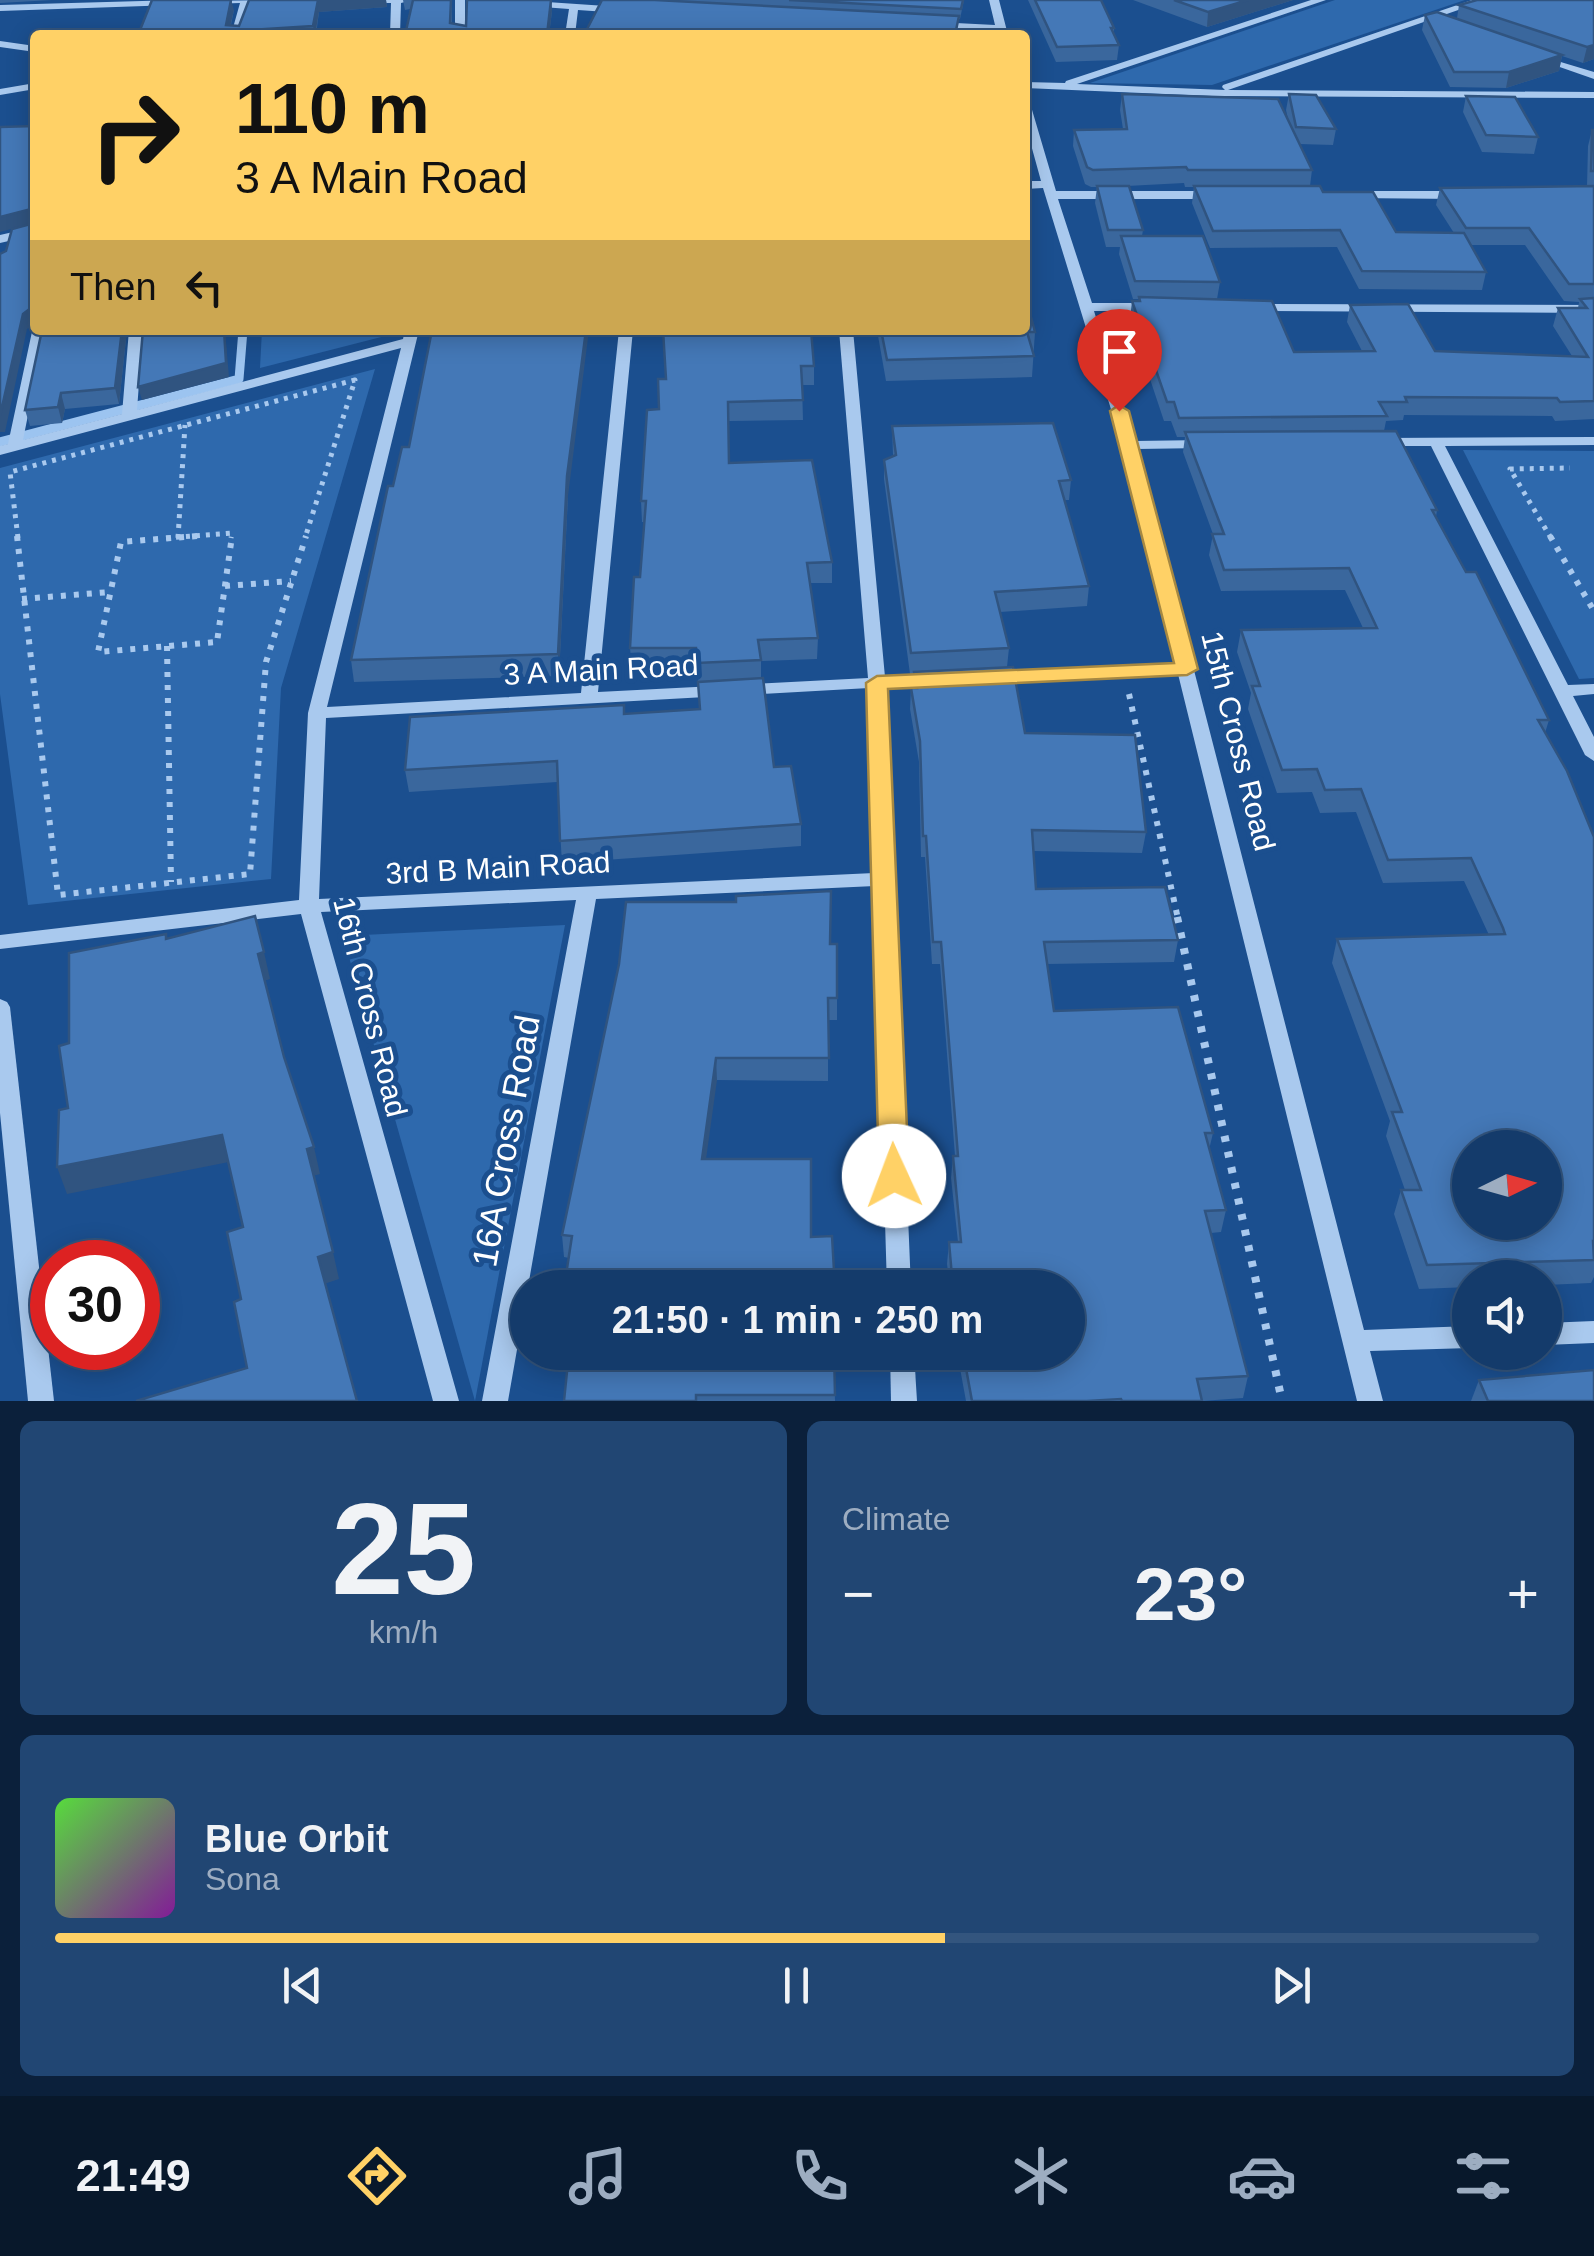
<!DOCTYPE html>
<meta charset="utf-8">
<style>
body{margin:0;font-family:Arial,sans-serif;background:#214673;color:#f1f3f6;height:100vh;display:flex;flex-direction:column;font-size:38px;white-space:nowrap}
*{box-sizing:border-box;margin:0}
p{font-size:32px;color:#9dadc1}
.icon{flex:none;width:55px;height:55px;fill:none;stroke:currentColor;stroke-width:2;stroke-linecap:round;stroke-linejoin:round}
.map{position:relative;height:1401px;overflow:hidden}
.side{display:flex;flex-direction:column;gap:20px;padding:20px;background:#0b203b;flex:1}
.side>*{flex:none}
.banner{position:absolute;left:30px;top:30px;width:1000px;height:305px;border-radius:10px;box-shadow:0 5px 25px #0003,0 0 0 2px #33557e;background:#ffd166;color:#111;overflow:hidden}
.needle{width:65px;rotate:85deg}
.fabs{position:absolute;left:1452px;top:1130px;display:grid;gap:20px}
.fabs a{display:grid;place-items:center;width:110px;height:110px;border-radius:50%;background:#143b6b;box-shadow:0 5px 25px #0003,0 0 0 2px #33557e;font-size:50px}
.speed{position:absolute;left:30px;top:1240px;display:flex;gap:20px;font-size:50px;font-weight:700;text-align:center}
.speed>*{display:grid;place-content:center;width:130px;height:130px;border-radius:50%;background:#143b6b;box-shadow:0 5px 25px #0003,0 0 0 2px #33557e;line-height:1}
.speed .limit{border:15px solid #d22;background:#fff;color:#111}
.pin{position:absolute;display:grid;place-items:center;width:85px;height:85px;color:#fff;margin:-102px -42px;border-radius:50% 50% 50% 0;rotate:-45deg;box-shadow:0 0 10px #0007}
.pin .icon{rotate:45deg}
.me{position:absolute;width:110px;margin:-55px;rotate:358deg;stroke-linejoin:round;filter:drop-shadow(0 0 8px #0008)}
.turn{display:flex;align-items:center;gap:35px;height:210px;padding:0 40px;font-size:45px}
.turn .icon{width:130px;height:130px;stroke-width:2.5}
.turn b{display:block;font-size:70px;line-height:85px}
.then{display:flex;align-items:center;height:95px;padding:0 40px;background:#0003;gap:20px;font-size:38px}
.big{font-size:75px;font-weight:700;line-height:1.1}
.side .widget{flex:1;display:flex;flex-direction:column;justify-content:center;gap:15px;min-width:0;padding:0 35px;border-radius:15px;background:#214673}
.side .dial{align-items:center;gap:0}
.dial b{font-size:130px;line-height:1}
.song{display:flex;align-items:center;gap:30px}
.cover{width:120px;height:120px;border-radius:15px;background:linear-gradient(135deg,hsl(110 70% 55%),hsl(290 70% 35%))}
.played{height:10px;border-radius:5px;background:linear-gradient(90deg,#ffd166 60%,#33557e 60%)}
.keys{display:flex;justify-content:space-around;direction:ltr}
.heat{display:flex;justify-content:space-between;align-items:center;font-size:55px;direction:ltr}
.side .tiles{flex:1;display:grid;gap:20px;grid-template-columns:1fr 1fr}
.widget:last-child{grid-column:span 2}
.trip{position:absolute;left:510px;top:1270px;width:575px;height:100px;border-radius:50px;background:#143b6b;box-shadow:0 5px 25px #0003,0 0 0 2px #33557e;font-weight:700;line-height:100px;text-align:center}
.menu{display:flex;height:160px;justify-content:space-around;align-items:center;background:#08182b;color:#9dadc1}
.menu .icon{width:70px;height:70px}
.menu .selected{color:#ffd166}
.menu b{font-size:45px;color:#f1f3f6}
.map>svg:first-child{display:block}
.green{fill:#2e69ad}
.lines{fill:none;stroke-linecap:round;stroke-linejoin:round}
.stream{stroke:#9cc4f0;stroke-width:9}
.path-far2{stroke:#a9c9ee;stroke-width:5;stroke-dasharray:4 6;stroke-linecap:butt}
.path-far1{stroke:#a9c9ee;stroke-width:6;stroke-dasharray:5 8;stroke-linecap:butt}
.path{stroke:#a9c9ee;stroke-width:8;stroke-dasharray:6 10;stroke-linecap:butt}
.minor{fill:#a9c9ee;fill-rule:evenodd}
.wall{fill:#3a679d;fill-rule:evenodd}
.shaded-wall{fill:#305480}
.building{fill:#4478b7;stroke:#305480;stroke-width:2.5;fill-rule:evenodd}
.route{fill:#ffd166;stroke:#a68842;stroke-width:2.5}
.labels{text-anchor:middle;stroke-width:10;stroke-linejoin:round;paint-order:stroke}
.street-label{font-size:30px;fill:#fff;stroke:#1b4f8f}
.near-street-label{font-size:35px;fill:#fff;stroke:#1b4f8f}
</style>
<div class="map">
<svg width="1594" height="1401" viewBox="0 0 1594 1401">
<rect width="100%" height="100%" fill="#1b4f8f"/>
<g class="green">
<path d="M1335 0H1465L1212 85 1090 83Z"/>
<path d="M262 330H393V334L260 368Z"/>
<path d="M375 369 281 688 271 879 28 905 0 694V468Z"/>
<path d="M1463 450 1594 451V678L1579 679Z"/>
<path d="M565 925 475 1401 343 936Z"/>
</g>
<g class="lines">
<path class="stream" d="M0 442 239 379 243 330"/>
<g class="path-far2">
<path d="M18 538 10 472 355 380 305 538"/>
<path d="M166 538 232 533 231 538"/>
<path d="M178 538 185 425"/>
<path d="M1551 538 1510 469 1570 468"/>
</g>
<g class="path-far1">
<path d="M17 536 58 895 250 874 266 662 306 536"/>
<path d="M197 536 121 542 98 652 217 642 232 536"/>
<path d="M1550 536 1594 611"/>
<path d="M225 586 291 581"/>
<path d="M22 599 110 592"/>
<path d="M167 646 171 882"/>
<path d="M1129 694 1178 919"/>
</g>
<path class="path" d="M1177 917 1282 1401"/>
<g class="minor">
<path d="M178 0 177 4 174 5 0 11V5Z"/>
<path d="M274 0 269 3H250L241 35H231L240 3 210 4 205 1Z"/>
<path d="M360 0H413L401 3 400 35H390L391 3H365Z"/>
<rect x="455" y="0" width="10" height="35"/>
<path d="M989 0H999L1008 35H998L997 31 936 28 931 25 936 22 995 25Z"/>
<path d="M1311 0H1326L1077 84 1225 90 1222 87 1223 85 1472 0H1487L1228 90 1594 92V98L1212 96 1025 88V82L1065 83 1066 81Z"/>
<path d="M532 1 621 7 626 10 621 13 578 10 575 35H565L569 9 529 6V2Z"/>
<path d="M0 41 35 46V52L0 47Z"/>
<path d="M1534 54 1594 72V79L1534 58Z"/>
<path d="M35 83V89L0 95V89Z"/>
<path d="M1025 100 1030 103 1056 191H1214L1220 195 1214 199H1058L1092 303H1154L1161 307 1154 311H1094L1135 441 1204 440 1211 444 1204 448 1137 449 1364 1330 1470 1326V1348L1370 1351 1383 1401H1357L1178 674 993 681 984 676 993 671 1176 664 1122 445 1043 188 1025 189V181H1041L1025 123Z"/>
<path d="M1355 191H1459L1465 195 1459 199 1351 198V192Z"/>
<path d="M35 227V235L0 243V235Z"/>
<path d="M1255 304 1594 305V313L1250 311 1248 308Z"/>
<path d="M33 327 35 330H45L23 440 122 414 129 330H143L137 410 403 339 405 330H419L327 707 581 693 619 330H633L598 692 868 678 839 330H853L885 677 937 674 946 679 937 684 886 687 911 1288H887L875 886 596 899 508 1401H482L576 900 321 912 459 1401H433L301 914 0 949V935L299 900 308 713 401 348 0 455V446L8 444ZM869 688 874 873 319 899 326 718Z"/>
<path d="M1594 437V445L1445 446 1568 685 1594 684V694L1573 696 1594 737V761L1585 755 1431 446H1380L1373 442 1380 438Z"/>
<path d="M0 999 7 1002 10 1007 54 1401H28L0 1113Z"/>
<path d="M1594 1321V1343L1545 1345V1323Z"/>
<path d="M890 1352H914L917 1401H891Z"/>
</g>
</g>
<g class="wall">
<path d="M0 0H52L0 3Z"/>
<path d="M249 0H386L387 7 319 12 316 35H138L234 10 231 25 239 26Z"/>
<path d="M403 0H452V23L466 26 467 0H551L552 11 549 35H405L410 9 405 10Z"/>
<path d="M602 0H964L960 19H958L957 35H584Z"/>
<path d="M1028 0H1101L1114 28V34L1119 45 1117 60 1056 62Z"/>
<path d="M1133 0H1293L1207 27Z"/>
<path d="M1594 0V59L1583 63 1562 56 1559 71 1506 88 1450 87 1422 30 1425 15 1457 18 1459 5Z"/>
<path d="M1122 94 1289 124 1286 110 1289 94 1336 129 1333 145 1299 144 1312 170 1310 186 1396 232 1454 233 1436 205 1440 188 1587 186 1588 146 1592 130H1594V419L1555 421 1552 416 1404 415 1403 420 1386 421 1384 431 1437 510 1436 517 1549 720 1545 733 1594 837V1277L1591 1283 1545 1285V1278H1470V1287L1419 1289 1394 1214 1401 1190H1405L1386 1136 1390 1121 1332 963 1337 939 1489 935 1464 881 1383 883 1356 812 1320 813 1312 792 1277 793 1248 709 1251 693 1237 652 1241 630 1363 628 1345 590 1221 591 1209 555 1213 534 1183 452 1185 437H1177L1171 421H1164L1130 319 1132 301H1139V299H1133L1119 254 1120 247H1106L1095 203 1097 187H1091L1085 184 1073 146 1074 130 1123 129 1120 110ZM1184 183 1185 187H1194L1192 203 1210 248 1337 247 1359 289 1482 290 1486 272 1471 245H1525L1564 301 1579 302 1578 308H1558L1553 326 1572 356 1435 351 1350 305 1347 322 1362 351 1294 352 1217 299 1220 282 1142 236 1143 230 1127 186Z"/>
<path d="M1466 96 1538 137 1534 154 1482 152 1463 112Z"/>
<path d="M42 330H127L119 404 65 409 62 423 30 426 25 410Z"/>
<path d="M663 330 814 366V385H802L803 420 729 421V463L832 562V583H810L818 638 817 659 761 661V678L774 767 801 824V846L562 863 557 782 409 792 405 770 624 714 700 709 697 669 632 670 630 648 640 577 645 522H642L641 501 666 379Z"/>
<path d="M877 330H1025L1035 332 1032 377 886 381Z"/>
<path d="M892 426 1071 480 1069 500H1065L1089 586 1087 606 1000 612 1009 648 1007 667 1025 733 1146 832 1142 853 1033 851 1036 889 1178 940 1174 962 1047 964 1054 1011 1213 1133 1209 1150 1226 1210 1221 1232 1211 1233 1248 1376 1243 1398 1202 1401H966L957 1352H1068V1288H950L947 1264 949 1242H958L951 1178 953 1156H955L940 964H932L925 857H921L919 762 910 709 911 688H914V674H910L884 479V460L893 456Z"/>
<path d="M409 447 568 496 559 676 354 682 351 660 393 486Z"/>
<path d="M830 944H837V1020H828V1081L717 1080 569 1258 564 1257 562 1235 619 964Z"/>
<path d="M834 1352 835 1401H564Z"/>
<path d="M1479 1380 1594 1401H1471Z"/>
</g>
<g class="shaded-wall">
<path d="M231 0 234 10 229 31 226 25Z"/>
<path d="M318 0H386L387 7 319 12 315 35 313 26Z"/>
<path d="M551 0 552 11 549 35H547Z"/>
<path d="M1248 0H1293L1207 27 1208 12Z"/>
<path d="M1594 45V59L1583 63 1587 47Z"/>
<path d="M1562 55 1559 71 1506 88 1509 72Z"/>
<path d="M31 209 34 223 0 232V217Z"/>
<path d="M31 308 35 324 27 329 5 432H0V416L23 314Z"/>
<path d="M122 330H127L119 404 115 388Z"/>
<path d="M224 330H225L229 377 142 400 138 387Z"/>
<path d="M586 330H589L568 496 559 676 558 654 567 476Z"/>
<path d="M61 393 65 409 62 423 58 407Z"/>
<path d="M264 952 270 979 264 981 258 954Z"/>
<path d="M716 1058 717 1080 703 1181 702 1159Z"/>
<path d="M222 1135 229 1162 67 1194 57 1167Z"/>
<path d="M314 1147 320 1174 313 1176 307 1149Z"/>
<path d="M333 1252 339 1279 324 1284 318 1257Z"/>
</g>
<g class="building">
<path d="M152 0H231L226 25 239 26 249 0H318L313 26 200 33 199 35H138Z"/>
<path d="M413 0H451L450 23 466 26 467 0H551L547 35H405Z"/>
<path d="M602 0H655L959 16 955 35H584Z"/>
<path d="M789 0H963L961 9Z"/>
<path d="M1035 0H1101L1114 28H1111L1119 45 1057 47Z"/>
<path d="M1174 0H1248L1208 12Z"/>
<path d="M1477 0H1594V45L1587 47 1459 5Z"/>
<path d="M1437 12 1562 55 1509 72H1454L1425 15Z"/>
<path d="M1122 94 1278 99 1312 170H1188L1186 167 1093 170 1087 167 1074 130 1127 129Z"/>
<path d="M1289 94 1316 95 1336 129 1296 127Z"/>
<path d="M1466 96 1515 97 1538 137 1486 135Z"/>
<path d="M35 126V310L31 308 23 314 0 416V254L6 251 12 229 34 223 31 209 0 217V127Z"/>
<path d="M1592 130H1594V171H1591Z"/>
<path d="M1097 186H1129L1143 230H1108Z"/>
<path d="M1194 186H1320L1323 192H1373L1396 232 1464 233 1486 272 1362 271 1340 230 1213 231Z"/>
<path d="M1594 186V284H1569L1529 228H1466L1440 188Z"/>
<path d="M1121 236H1203L1220 282 1135 281Z"/>
<path d="M1025 295 1035 332H1027L1034 356 887 360 881 330H1025Z"/>
<path d="M1139 297 1272 301 1294 352 1375 351 1350 305 1408 304 1435 351 1588 357 1558 308H1587L1580 299 1594 298V401L1560 402 1557 398 1405 397 1407 402H1379L1387 416 1179 418 1174 402H1167L1132 301H1140Z"/>
<path d="M42 330H122L115 388 61 393 58 407 25 410Z"/>
<path d="M143 330H224L226 363 138 387Z"/>
<path d="M432 330H586L567 476 558 654 351 660 388 486H393L402 447H409Z"/>
<path d="M663 330H811L814 366H801L803 400 728 402 729 463 812 460 832 562 807 563 818 638 758 640 761 660 697 663 696 648H630L634 577H640L646 501H641L647 410 659 409 658 379H666Z"/>
<path d="M1053 423 1071 480 1059 481 1089 586 995 592 1009 648 911 653 884 460 896 455 892 426Z"/>
<path d="M1396 431 1437 510H1432L1466 572H1476L1549 720H1538L1567 771 1594 837V1241H1593L1594 1260 1427 1265 1401 1190H1421L1392 1112H1402L1337 939 1505 934 1503 928 1471 858 1388 860 1361 789 1325 790 1317 769 1282 770 1252 686H1260L1241 630 1377 628 1349 568 1224 570 1212 534H1224L1185 432ZM1470 1148H1545V1222H1470Z"/>
<path d="M1013 667 1025 733 1135 735 1146 832 1032 830 1036 889 1165 887 1178 940 1044 942 1054 1011 1178 1007 1213 1133H1205L1226 1210 1205 1211 1248 1376 1197 1379 1202 1401H1122L1121 1399 1087 1401H972L963 1352H1068V1288H953L949 1242H961L953 1156H958L941 942H933L926 836H923L920 741 911 688H917L914 672Z"/>
<path d="M763 678 774 767 791 766 801 824 560 841 557 761 405 770 410 717 624 705V714L700 709 698 682Z"/>
<path d="M831 891 830 944H837V998H828L829 1058H716L702 1159H811V1237L832 1236 835 1288H564L572 1236 562 1235 619 964 626 902H736V896Z"/>
<path d="M255 916 264 952 258 954 284 1057 314 1147 307 1149 333 1252 318 1257 357 1401H136L247 1368 234 1302 241 1299 227 1232 243 1227 222 1135 57 1167 59 1110 68 1108 59 1046 69 1043V953L166 934V939Z"/>
<path d="M569 1352H834L835 1395H696V1401H564Z"/>
<path d="M1594 1370V1401H1488L1479 1380Z"/>
</g>
<path class="route" d="M1119 405 1129 411 1198 669 1187 675 888 689 909 1176 904 1185H883L879 1176 866 683 877 676 1174 663 1110 411Z"/>
<g class="labels">
<g class="street-label">
<text transform="translate(601 670) rotate(-3)" y="10">3 A Main Road</text>
<text transform="translate(1238 741) rotate(76)" y="10">15th Cross Road</text>
<text transform="translate(498 868) rotate(-3)" y="10">3rd B Main Road</text>
<text transform="translate(370 1007) rotate(76)" y="10">16th Cross Road</text>
</g>
<g class="near-street-label">
<text transform="translate(506 1141) rotate(-80)" y="12">16A Cross Road</text>
</g>
</g>
</svg>
<div class="fabs">
<a><svg class="needle" viewBox="-14 -14 28 28"><path d="M0-13l5 13h-10z" fill="#e53935"/><path d="M0 13l5-13h-10z" fill="#9dadc1"/></svg></a>
<a><svg class="icon" aria-label="sound" viewBox="0 0 24 24"><path d="M4 9h4l5-4v14l-5-4H4zM17 9q2 3 0 6"/></svg></a>
</div>
<div class="speed"><div class="limit">30</div></div>
<div class="pin" style="left:1119px;top:411px;background:#d93025"><svg class="icon" aria-label="arrive" viewBox="0 0 24 24"><path d="M6 21V4h12l-3 4 3 4H6"/></svg></div>
<svg class="me" style="left:894px;top:1176px" viewBox="-20 -20 40 40"><circle r="19" fill="#fff"/><path d="M0-13L10 11 0 6-10 11z" fill="#ffd166"/></svg>
<div class="trip">21:50 · 1 min · 250 m</div>
<div class="banner">
<div class="turn"><svg class="icon" aria-label="right" viewBox="0 0 24 24"><path d="M7 20v-9h11M14 6l5 5-5 5"/></svg><div><b>110 m</b>3 A Main Road</div></div>
<div class="then">Then<svg class="icon" aria-label="left" viewBox="0 0 24 24"><path d="M17 20v-9H6M10 6l-5 5 5 5"/></svg></div>
</div>
</div>
<section class="side">
<div class="tiles">
<div class="widget dial"><b>25</b><p>km/h</p></div>
<div class="widget"><p>Climate</p>
<div class="heat"><a>−</a><b class="big">23°</b><a>+</a></div>
</div>
<div class="widget">
<div class="song"><i class="cover"></i><div><b>Blue Orbit</b><p>Sona</p></div></div>
<div class="played"></div>
<div class="keys"><svg class="icon" aria-label="previous" viewBox="0 0 24 24"><path d="M18 5L8 12l10 7zM5 5v14"/></svg><svg class="icon" aria-label="pause" viewBox="0 0 24 24"><path d="M8 5v14M16 5v14"/></svg><svg class="icon" aria-label="next" viewBox="0 0 24 24"><path d="M6 5l10 7-10 7zM19 5v14"/></svg></div>
</div>
</div>
</section>
<nav class="menu">
<b>21:49</b>
<svg class="icon selected" aria-label="directions" viewBox="0 0 24 24"><path d="M12 3l9 9-9 9-9-9zM9 14v-3h6M13 9l2 2-2 2"/></svg>
<svg class="icon" aria-label="music" viewBox="0 0 24 24"><path d="M9 18V5l10-2v13"/><circle cx="6" cy="18" r="3"/><circle cx="16" cy="16" r="3"/></svg>
<svg class="icon" aria-label="phone" viewBox="0 0 24 24"><path d="M5 4h4l2 5-3 2q2 4 5 5l2-3 5 2v4C11 20 4 13 5 4z"/></svg>
<svg class="icon" aria-label="climate" viewBox="0 0 24 24"><path d="M12 3v18M4 7l16 10M4 17L20 7"/></svg>
<svg class="icon" aria-label="car" viewBox="0 0 24 24"><path d="M5 17H2v-5l4-1 3-4h7l3 4 3 1v5h-3M9 17h6M6 11h13"/><circle cx="7" cy="17" r="2"/><circle cx="17" cy="17" r="2"/></svg>
<svg class="icon" aria-label="filters" viewBox="0 0 24 24"><path d="M4 7h16M4 17h16"/><circle cx="9" cy="7" r="2"/><circle cx="15" cy="17" r="2"/></svg>
</nav>
